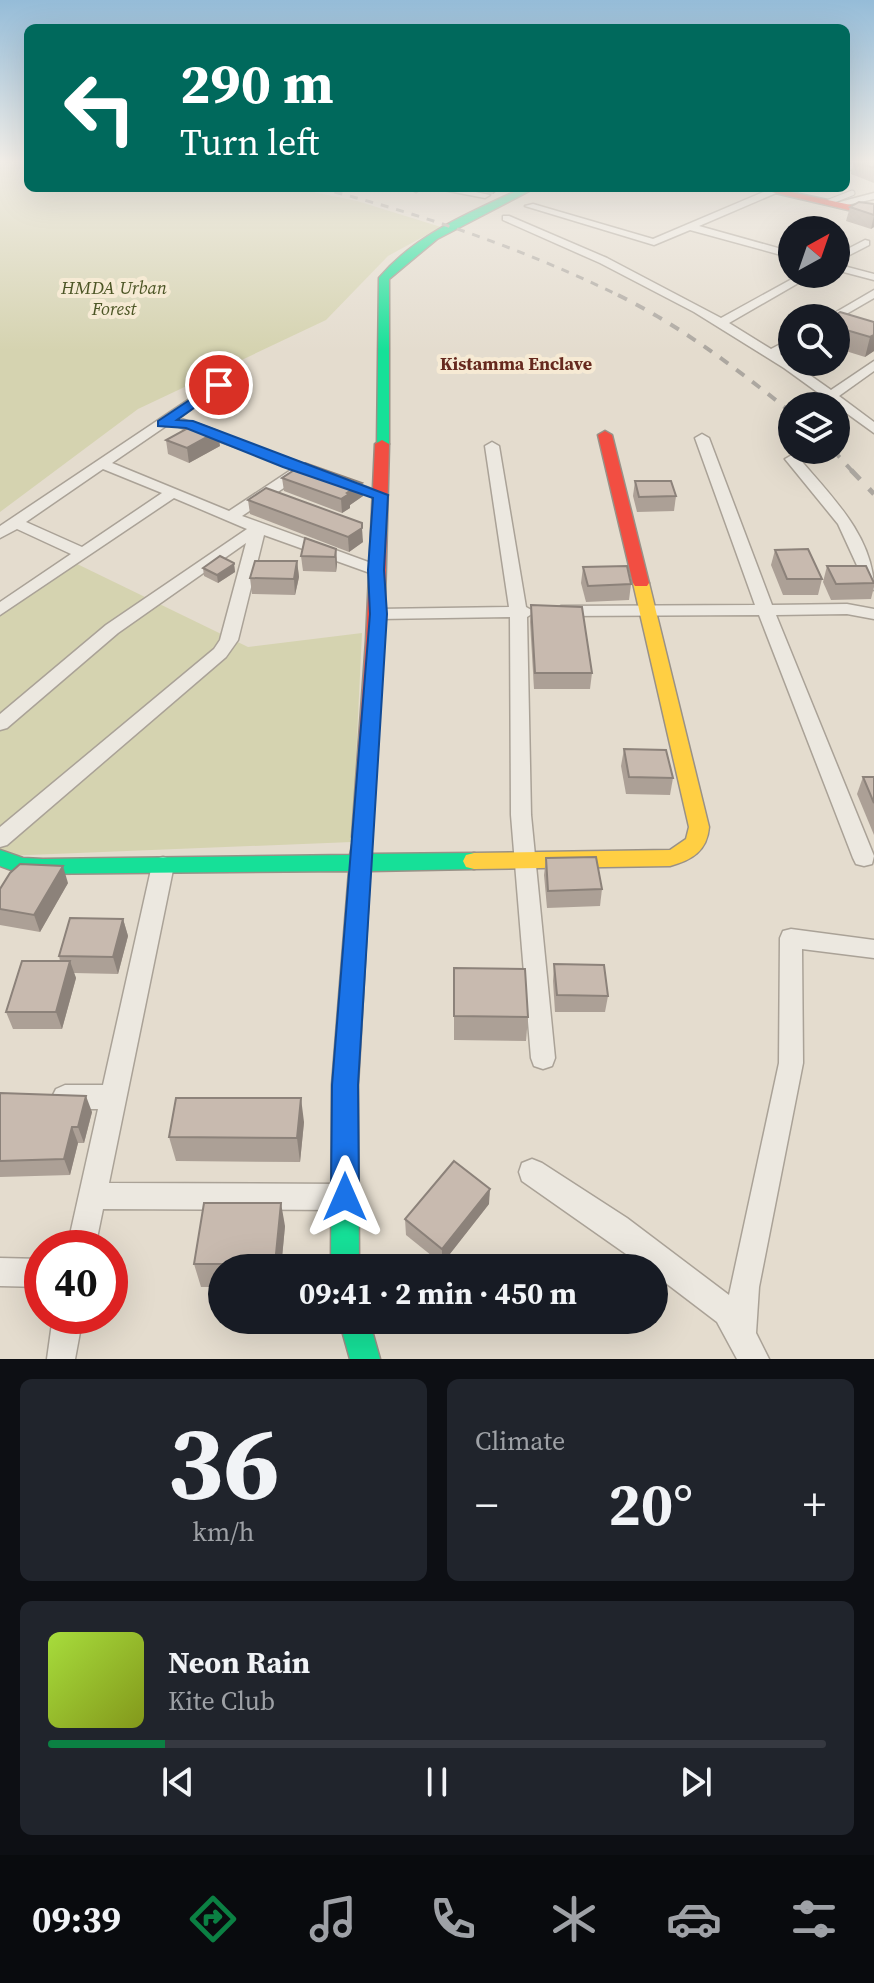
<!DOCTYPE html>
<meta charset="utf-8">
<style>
body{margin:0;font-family:"Source Serif 4",serif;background:#20242c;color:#f1f3f6;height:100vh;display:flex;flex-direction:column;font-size:30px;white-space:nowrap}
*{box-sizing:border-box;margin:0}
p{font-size:26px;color:#9ea1a6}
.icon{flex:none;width:44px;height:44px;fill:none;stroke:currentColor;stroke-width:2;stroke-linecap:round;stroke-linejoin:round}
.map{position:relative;height:1359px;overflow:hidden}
.side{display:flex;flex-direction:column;gap:20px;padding:20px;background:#0d0f14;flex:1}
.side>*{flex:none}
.hud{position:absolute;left:24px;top:24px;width:826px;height:168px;border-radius:12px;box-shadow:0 8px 32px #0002;background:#00695c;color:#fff;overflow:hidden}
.needle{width:52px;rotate:40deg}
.buttons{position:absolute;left:778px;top:216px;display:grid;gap:16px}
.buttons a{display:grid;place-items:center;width:72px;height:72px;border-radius:50%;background:#171b24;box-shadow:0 8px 32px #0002;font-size:40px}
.speed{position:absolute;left:24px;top:1230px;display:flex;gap:16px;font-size:40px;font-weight:700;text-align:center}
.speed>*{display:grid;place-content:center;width:104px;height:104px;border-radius:50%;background:#171b24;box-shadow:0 8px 32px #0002;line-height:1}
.speed .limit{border:12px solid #d22;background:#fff;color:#111}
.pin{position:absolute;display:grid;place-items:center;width:68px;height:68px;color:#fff;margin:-34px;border:4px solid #fff;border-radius:50%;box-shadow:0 2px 8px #0007}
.me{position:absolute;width:88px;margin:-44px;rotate:0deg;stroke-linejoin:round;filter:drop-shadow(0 0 6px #0008)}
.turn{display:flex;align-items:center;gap:28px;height:168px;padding:0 24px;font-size:36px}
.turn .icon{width:104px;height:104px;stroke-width:2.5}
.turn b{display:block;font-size:56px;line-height:68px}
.big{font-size:60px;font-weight:700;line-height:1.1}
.side .tile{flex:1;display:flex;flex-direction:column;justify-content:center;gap:12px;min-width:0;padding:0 28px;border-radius:12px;background:#20242c}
.side .dial{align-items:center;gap:0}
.dial b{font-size:104px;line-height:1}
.song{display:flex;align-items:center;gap:24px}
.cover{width:96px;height:96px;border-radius:12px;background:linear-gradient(135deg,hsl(80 70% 55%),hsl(70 70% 35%))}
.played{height:8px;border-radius:4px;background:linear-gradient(90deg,#0b8043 15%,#363941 15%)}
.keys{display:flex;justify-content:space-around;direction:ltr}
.heat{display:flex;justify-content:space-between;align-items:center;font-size:44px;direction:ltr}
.side .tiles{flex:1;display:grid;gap:20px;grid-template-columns:1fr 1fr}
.tile:last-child{grid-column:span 2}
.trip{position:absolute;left:208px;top:1254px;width:460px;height:80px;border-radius:40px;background:#171b24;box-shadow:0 8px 32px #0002;font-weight:700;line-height:80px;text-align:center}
.menu{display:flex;height:128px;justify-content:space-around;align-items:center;background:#090b0e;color:#9ea1a6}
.menu .icon{width:56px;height:56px}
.menu .current{color:#0b8043}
.menu b{font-size:36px;color:#f1f3f6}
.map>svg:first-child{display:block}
.green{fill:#d5d3b0}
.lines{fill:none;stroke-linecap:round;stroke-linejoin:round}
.lane-casing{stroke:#aaa297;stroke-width:7}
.street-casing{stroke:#aaa297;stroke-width:3}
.fast-casing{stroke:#999187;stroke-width:3}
.slow-casing{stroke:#999187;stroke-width:3}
.jam-casing{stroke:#999187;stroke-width:3}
.lane{stroke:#ece8e0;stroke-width:5}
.street{fill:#ece8e0;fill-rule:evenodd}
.fast{fill:#16e098;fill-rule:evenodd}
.slow{fill:#ffcf43;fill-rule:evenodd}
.jam{fill:#f24e42;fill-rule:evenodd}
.rail-far2{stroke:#aca7a0;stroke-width:3;stroke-dasharray:8 8;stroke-linecap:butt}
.rail-far1{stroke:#aca7a0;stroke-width:4;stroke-dasharray:10 10;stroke-linecap:butt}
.rail{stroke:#aca7a0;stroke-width:5;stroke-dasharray:13 13;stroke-linecap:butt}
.wall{fill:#aca096}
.shaded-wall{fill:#8c827a}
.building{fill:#c8baaf;stroke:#8c827a;stroke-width:2}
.route{fill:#1a73e8;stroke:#114b97;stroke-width:2}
.labels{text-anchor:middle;stroke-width:8;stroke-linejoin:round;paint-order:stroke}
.far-park-label{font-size:18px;font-style:italic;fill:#4c5525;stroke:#f6ead4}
.far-neighbourhood-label{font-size:18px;font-weight:bold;fill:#66291e;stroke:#f6ead4}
</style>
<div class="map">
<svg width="874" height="1359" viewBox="0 0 874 1359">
<rect width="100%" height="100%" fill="#e4dcce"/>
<g class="green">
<path d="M0 160H28V188H293L357 201 441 227 388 256 326 320 138 409 0 512Z"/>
<path d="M73 562 248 647 362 633 352 842 4 856 0 854V615Z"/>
</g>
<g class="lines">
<g class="lane-casing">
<path id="lane" d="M829 202 852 193"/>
</g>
<g class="street-casing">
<g id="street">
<path d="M866 160H874V164L846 171V165Z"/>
<path d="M422 188 416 192 411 189 412 188Z"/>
<path d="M433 188H456L490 195 485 198Z"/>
<path d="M773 188 776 193 699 226 792 252V258L690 230 654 245 525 206 533 204 653 239Z"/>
<path d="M874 193V199L837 207 832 204Z"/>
<path d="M503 216H509L607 258 721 318 801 274H814L729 323 771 349 792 338V347L780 354 831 390 874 361V371L839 396 874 422V433L784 368 694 312 600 263 503 220Z"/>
<path d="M865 240 869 241V245L836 262V255Z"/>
<path d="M836 264 874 274V280L836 270Z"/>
<path d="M874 290V298L836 320V318H826Z"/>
<path d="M215 382 225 385 179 418 388 495 381 499 376 498 306 473 242 516 382 567 384 570 382 573H370L264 535 238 640 226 657 7 845 0 847V827L214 649 220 640 246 543 118 633 7 728 0 730V714L106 625 247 529 174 498 0 615V602L71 554 17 529 0 538V526ZM174 425 294 468 229 511 112 463 166 426ZM103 469 162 493 82 547 26 522Z"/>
<path d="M702 434 709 438 772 605 847 604 874 609V619L847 614 776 615 874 856 872 864 864 866 856 864 853 858 759 615 561 616 553 611 561 606 755 605 695 438Z"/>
<path d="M492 442 499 446 526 607 535 612 527 617 531 815 555 1058 552 1066 543 1069 534 1066 531 1058 511 815 510 617 378 619 370 614 378 609 509 607 485 446Z"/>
<path d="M792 455 797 456C830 495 874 536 874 590L866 585 838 524 785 459Z"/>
<path d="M163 857 171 859 174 865 109 1183 345 1184 355 1188 359 1197 355 1206 345 1210 103 1209 95 1248H67L98 1109H65L56 1105 52 1097 56 1089 65 1085H103L152 865 155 859Z"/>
<path d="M791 929 874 940V958L802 949 803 1063 759 1287 756 1333 769 1359H737L717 1322 654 1274V1268H646L522 1181 519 1172 522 1163 532 1159 542 1163 627 1218 729 1295 779 1063 780 938 783 931Z"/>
<path d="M0 1258 42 1259V1287L0 1286Z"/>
<path d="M53 1316H83L75 1359H47Z"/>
</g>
</g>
<g class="fast-casing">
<g id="fast">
<path d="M523 188H535L437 239 389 279V444L382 448 377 447 379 278C416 234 471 212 523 188Z"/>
<path d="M362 829 369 832 372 837 371 854 474 853 482 855 485 861 482 867 474 869 370 871 358 1085 359 1268H331L332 1085 349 871 22 874 0 866V850L23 858 43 859 350 855 355 832Z"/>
<path d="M339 1320H369L380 1359H350Z"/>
</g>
</g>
<g class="slow-casing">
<path id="slow" d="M641 578 649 583 709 827C707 851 692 860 670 866L474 869 466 867 463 861 466 855 474 853 670 850 686 839 689 827 633 583Z"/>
</g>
<g class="jam-casing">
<g id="jam">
<path d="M754 188H772L874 210V216Z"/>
<path d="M605 431 612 435 649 583 647 586H635L633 583 598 435Z"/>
<path d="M382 440 389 444 384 641 372 837 369 842 362 845 355 842 352 837 366 641 375 444Z"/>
</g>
</g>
<use href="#lane" class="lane"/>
<use href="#street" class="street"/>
<use href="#fast" class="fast"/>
<use href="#slow" class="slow"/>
<use href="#jam" class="jam"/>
<path class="rail-far2" d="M319 188C425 215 524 249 622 297"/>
<g class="rail-far1">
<path d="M618 295C681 326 737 369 792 413"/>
<path d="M833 450 853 472"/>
</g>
<path class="rail" d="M851 470 874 494"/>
</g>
<g class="wall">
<path d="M874 160V183L851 174 854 161Z"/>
<path d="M468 188H501L493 194Z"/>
<path d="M874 204V227L871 229 846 221 850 207Z"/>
<path d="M836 318 874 322V351L865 357 836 348Z"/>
<path d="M166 440 220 446 189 463 168 454Z"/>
<path d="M282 478 363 496 350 505V508L342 513 284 491Z"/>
<path d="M635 481 676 496 674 511 637 512 633 496Z"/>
<path d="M248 500 363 542 349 552 250 514Z"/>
<path d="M336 549 337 564 336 572 303 571 301 556Z"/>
<path d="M775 550 822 579 818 595H783L771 565Z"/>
<path d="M297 561 299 577 295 595 252 594 250 578Z"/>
<path d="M234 564 235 572 218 583 204 576 203 568Z"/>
<path d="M827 566 874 581V587L871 599 831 600 823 582Z"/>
<path d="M583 567 631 584 629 600 586 602 581 583Z"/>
<path d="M531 605 592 673 590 689H534L530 622Z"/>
<path d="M624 749 673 778 670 795 626 794 621 766Z"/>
<path d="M863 777H874V835L857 794Z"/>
<path d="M546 858 602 889 600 906 547 908 544 875Z"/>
<path d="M68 883 40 932 0 925V889Z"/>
<path d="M123 919 128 936 118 974 74 973 76 978 62 1029H13L6 1012 60 961 59 956Z"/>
<path d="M554 964 608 996 605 1012H555L553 981Z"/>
<path d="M454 968 528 1017 526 1041 454 1040Z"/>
<path d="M0 1093 92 1112 84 1143H78L70 1175 0 1177Z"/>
<path d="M304 1122 300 1162 176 1161 169 1137Z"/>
<path d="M489 1204 442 1264 406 1235 405 1219Z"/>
<path d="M285 1226 281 1268H222V1287H201L194 1264Z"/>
</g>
<g class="shaded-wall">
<path d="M493 188H501L493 194Z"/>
<path d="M874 215V227L871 229Z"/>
<path d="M874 335V351L865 357 870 337Z"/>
<path d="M218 431 220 446 189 463 187 448Z"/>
<path d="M362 483 363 496 350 505V508L342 513 341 499 347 493Z"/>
<path d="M362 528 363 542 349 552 348 537Z"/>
<path d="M336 549 337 564 336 572 335 557Z"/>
<path d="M297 561 299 577 295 595 294 579Z"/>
<path d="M234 564 235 572 218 583 217 575Z"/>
<path d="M63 866 68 883 40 932 34 915Z"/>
<path d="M123 919 128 936 118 974 113 957Z"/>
<path d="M70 961 76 978 62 1029 56 1012Z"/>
<path d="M86 1096 92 1112 84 1143 78 1127Z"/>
<path d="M301 1098 304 1122 300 1162 297 1138Z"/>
<path d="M72 1127 78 1143 70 1175 64 1159Z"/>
<path d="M490 1189 489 1204 442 1264V1249Z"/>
<path d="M281 1203 285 1226 281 1268H275V1264Z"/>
</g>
<g class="building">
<path d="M874 160V168L854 161 856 160Z"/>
<path d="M859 202 874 204V215L850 207Z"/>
<path d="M840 312 874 322V335L870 337 836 327V318H831Z"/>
<path d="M197 423 218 431 187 448 166 440Z"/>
<path d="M305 463 362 483 347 493 349 494 341 499 282 478Z"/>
<path d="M635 481H671L676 496 639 497Z"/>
<path d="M266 488 362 523V528L348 537 248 500Z"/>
<path d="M305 538 336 549 335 557 301 556Z"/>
<path d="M808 549 822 579H787L775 550Z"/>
<path d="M220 556 234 563V564L217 575 203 568Z"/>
<path d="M255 561H297L294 579 250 578Z"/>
<path d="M627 566 631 584 588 586 583 567Z"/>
<path d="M827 566H866L874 583 836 584Z"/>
<path d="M531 605 582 607 592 673H535Z"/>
<path d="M624 749 666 750 673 778 629 777Z"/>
<path d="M863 777H874V803Z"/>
<path d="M596 857 602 889 548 891 546 858Z"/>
<path d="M20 864 63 866 34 915 0 909V889L10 873Z"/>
<path d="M70 918 123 919 113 957 59 956Z"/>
<path d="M22 961H70L56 1012H6Z"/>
<path d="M554 964 604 965 608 996 557 995Z"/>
<path d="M454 968 525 969 528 1017 454 1016Z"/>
<path d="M0 1093 86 1096 78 1127H72L64 1159 0 1161Z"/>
<path d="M176 1098H301L297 1138 169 1137Z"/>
<path d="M454 1161 490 1189 442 1249 405 1219Z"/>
<path d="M204 1203H281L275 1264H194Z"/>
</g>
<linearGradient id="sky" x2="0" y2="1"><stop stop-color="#95bcd8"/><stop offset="0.46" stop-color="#f3efe9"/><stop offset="1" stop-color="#f3efe9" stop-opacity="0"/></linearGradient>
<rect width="874" height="351" fill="url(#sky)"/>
<path class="route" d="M215 383 226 385 177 420 193 421 388 495 384 570 387 614 358 1085 359 1197 355 1207 345 1211 335 1207 331 1197 332 1085 370 614 368 570 373 498 283 467 186 428 158 426V421Z"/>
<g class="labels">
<g class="far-park-label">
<text x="114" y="294">HMDA Urban<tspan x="114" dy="21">Forest</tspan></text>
</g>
<g class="far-neighbourhood-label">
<text x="516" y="370">Kistamma Enclave</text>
</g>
</g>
</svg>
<div class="buttons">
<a><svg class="needle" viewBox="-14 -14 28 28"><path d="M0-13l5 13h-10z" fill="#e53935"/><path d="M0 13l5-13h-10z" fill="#9ea1a6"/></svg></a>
<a><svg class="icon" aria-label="search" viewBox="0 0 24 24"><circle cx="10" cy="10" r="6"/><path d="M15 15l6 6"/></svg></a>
<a><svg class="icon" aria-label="layers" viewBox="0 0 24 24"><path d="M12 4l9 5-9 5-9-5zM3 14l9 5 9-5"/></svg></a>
</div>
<div class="speed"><div class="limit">40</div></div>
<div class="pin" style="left:219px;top:385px;background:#d93025"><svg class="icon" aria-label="arrive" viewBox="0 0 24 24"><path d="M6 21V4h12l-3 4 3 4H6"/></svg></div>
<svg class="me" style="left:345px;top:1197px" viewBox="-20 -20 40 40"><path d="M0-17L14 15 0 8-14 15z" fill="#1a73e8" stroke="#fff" stroke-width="4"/></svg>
<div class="trip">09:41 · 2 min · 450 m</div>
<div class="hud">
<div class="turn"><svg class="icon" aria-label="left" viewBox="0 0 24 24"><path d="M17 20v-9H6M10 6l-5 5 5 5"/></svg><div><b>290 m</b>Turn left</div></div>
</div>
</div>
<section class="side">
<div class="tiles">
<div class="tile dial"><b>36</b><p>km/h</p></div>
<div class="tile"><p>Climate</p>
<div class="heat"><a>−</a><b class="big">20°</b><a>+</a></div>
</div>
<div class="tile">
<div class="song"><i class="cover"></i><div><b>Neon Rain</b><p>Kite Club</p></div></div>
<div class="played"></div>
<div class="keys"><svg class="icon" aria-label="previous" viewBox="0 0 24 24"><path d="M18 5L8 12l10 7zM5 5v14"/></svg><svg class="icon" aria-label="pause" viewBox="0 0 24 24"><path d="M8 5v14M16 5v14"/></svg><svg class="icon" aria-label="next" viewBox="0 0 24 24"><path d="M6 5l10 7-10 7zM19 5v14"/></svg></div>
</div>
</div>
</section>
<nav class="menu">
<b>09:39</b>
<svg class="icon current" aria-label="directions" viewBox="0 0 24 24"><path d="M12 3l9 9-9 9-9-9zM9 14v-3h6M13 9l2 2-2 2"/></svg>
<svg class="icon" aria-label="music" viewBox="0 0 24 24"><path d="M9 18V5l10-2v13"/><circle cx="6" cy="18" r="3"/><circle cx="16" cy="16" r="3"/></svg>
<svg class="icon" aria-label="phone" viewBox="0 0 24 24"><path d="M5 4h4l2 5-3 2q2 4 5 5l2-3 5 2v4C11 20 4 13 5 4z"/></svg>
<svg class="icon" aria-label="climate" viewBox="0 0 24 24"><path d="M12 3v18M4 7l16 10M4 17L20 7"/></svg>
<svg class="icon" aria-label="car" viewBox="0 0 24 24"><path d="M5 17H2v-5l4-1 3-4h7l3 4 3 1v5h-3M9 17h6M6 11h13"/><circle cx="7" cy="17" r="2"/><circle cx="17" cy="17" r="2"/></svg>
<svg class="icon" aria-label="filters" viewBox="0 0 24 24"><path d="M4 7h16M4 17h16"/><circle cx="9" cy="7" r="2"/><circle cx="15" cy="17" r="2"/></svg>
</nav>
